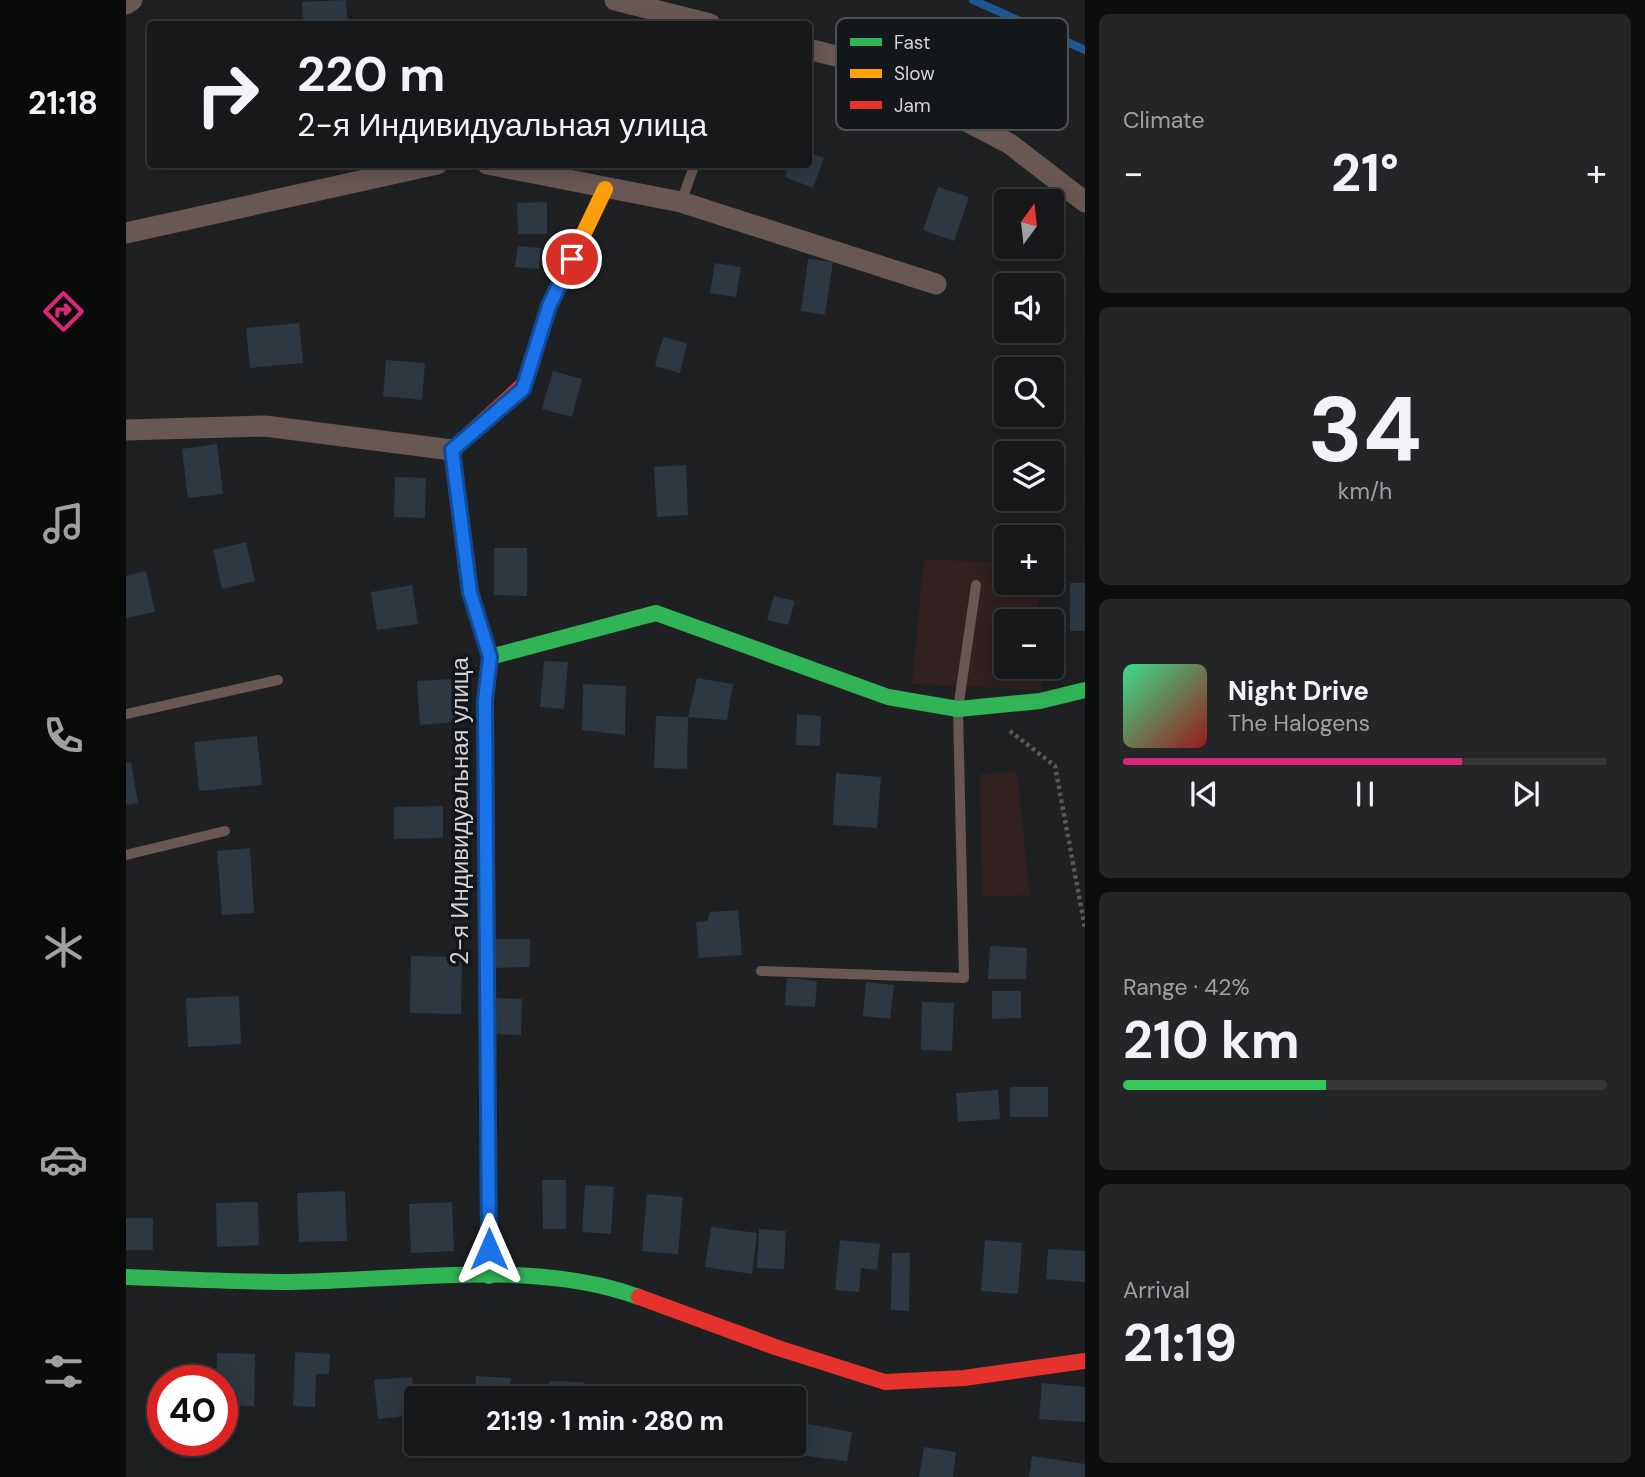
<!DOCTYPE html>
<meta charset="utf-8">
<style>
body{margin:0;font-family:"DM Sans",sans-serif;background:#232527;color:#f1f3f6;height:100vh;display:flex;flex-direction:column;font-size:26px;white-space:nowrap}
*{box-sizing:border-box;margin:0}
p{font-size:23px;color:#9ea0a2}
.icon{flex:none;width:38px;height:38px;fill:none;stroke:currentColor;stroke-width:2;stroke-linecap:round;stroke-linejoin:round}
.map{position:relative;flex:1;overflow:hidden}
.side{display:flex;flex-direction:column;gap:14px;padding:14px;background:#0c0d0e;width:560px}
.side>*{flex:none}
.top-card{position:absolute;left:21px;top:21px;width:665px;height:147px;border-radius:7px;box-shadow:0 4px 18px #0003,0 0 0 2px #353739;background:#16181a;color:#f1f3f6;overflow:hidden}
.needle{width:46px;rotate:15deg}
.controls{position:absolute;left:868px;top:189px;display:grid;gap:14px}
.controls a{display:grid;place-items:center;width:70px;height:70px;border-radius:7px;background:#16181a;box-shadow:0 4px 18px #0003,0 0 0 2px #353739;font-size:35px}
.speed{position:absolute;left:21px;top:1365px;display:flex;gap:14px;font-size:35px;font-weight:700;text-align:center}
.speed>*{display:grid;place-content:center;width:91px;height:91px;border-radius:50%;background:#16181a;box-shadow:0 4px 18px #0003,0 0 0 2px #353739;line-height:1}
.speed .limit{border:10px solid #d22;background:#fff;color:#111}
.pin{position:absolute;display:grid;place-items:center;width:60px;height:60px;color:#fff;margin:-30px;border:4px solid #fff;border-radius:50%;box-shadow:0 2px 7px #0007}
.me{position:absolute;width:77px;margin:-38px;rotate:0deg;stroke-linejoin:round;filter:drop-shadow(0 0 5px #0008)}
.turn{display:flex;align-items:center;gap:24px;height:147px;padding:0 35px;font-size:32px}
.turn .icon{width:91px;height:91px;stroke-width:2.5}
.turn b{display:block;font-size:49px;line-height:60px}
.big{font-size:52px;font-weight:700;line-height:1.1}
.side .card{flex:1;display:flex;flex-direction:column;justify-content:center;gap:10px;min-width:0;padding:0 24px;border-radius:10px;background:#232527}
.side .dial{align-items:center;gap:0}
.dial b{font-size:91px;line-height:1}
.song{display:flex;align-items:center;gap:21px}
.cover{width:84px;height:84px;border-radius:10px;background:linear-gradient(135deg,hsl(150 70% 55%),hsl(0 70% 35%))}
.played{height:7px;border-radius:4px;background:linear-gradient(90deg,#db2777 70%,#353739 70%)}
.keys{display:flex;justify-content:space-around;direction:ltr}
.heat{display:flex;justify-content:space-between;align-items:center;font-size:38px;direction:ltr}
.charge{height:10px;border-radius:5px;background:linear-gradient(90deg,#34c759 42%,#353739 0)}
.trip{position:absolute;left:278px;top:1386px;width:402px;height:70px;border-radius:7px;background:#16181a;box-shadow:0 4px 18px #0003,0 0 0 2px #353739;font-weight:700;line-height:70px;text-align:center}
main{display:flex;flex:1;min-height:0}
.dock{display:flex;flex-direction:column;width:126px;justify-content:space-around;align-items:center;background:#090a0a;color:#9ea0a2}
.dock .icon{width:49px;height:49px}
.dock .active{color:#db2777}
.dock b{font-size:32px;color:#f1f3f6}
.map>svg:first-child{display:block}
.industrial{fill:#312121}
.lines{fill:none;stroke-linecap:round;stroke-linejoin:round}
.stream{stroke:#1e5790;stroke-width:8}
.building{fill:#2d3842}
.path{stroke:#5f5656;stroke-width:4.5;stroke-dasharray:3.5 3.5;stroke-linecap:butt}
.lane{stroke:#695754;stroke-width:10}
.street{stroke:#695754;stroke-width:21}
.fast{stroke:#30b455;stroke-width:16}
.slow{stroke:#ff9f0a;stroke-width:16}
.jam{stroke:#e5322d;stroke-width:16}
.route-casing{stroke:#114b97;stroke-width:18}
.route{stroke:#1a73e8;stroke-width:12}
.labels{text-anchor:middle;stroke-width:7;stroke-linejoin:round;paint-order:stroke}
.street-label{font-size:24px;fill:#d3d5d8;stroke:#13171a}
.key{fill:#13171a;stroke:#4d5053;stroke-width:2}
.key-label{font-size:19px;fill:#d3d5d8}
</style>
<main>
<nav class="dock">
<b>21:18</b>
<svg class="icon active" aria-label="directions" viewBox="0 0 24 24"><path d="M12 3l9 9-9 9-9-9zM9 14v-3h6M13 9l2 2-2 2"/></svg>
<svg class="icon" aria-label="music" viewBox="0 0 24 24"><path d="M9 18V5l10-2v13"/><circle cx="6" cy="18" r="3"/><circle cx="16" cy="16" r="3"/></svg>
<svg class="icon" aria-label="phone" viewBox="0 0 24 24"><path d="M5 4h4l2 5-3 2q2 4 5 5l2-3 5 2v4C11 20 4 13 5 4z"/></svg>
<svg class="icon" aria-label="climate" viewBox="0 0 24 24"><path d="M12 3v18M4 7l16 10M4 17L20 7"/></svg>
<svg class="icon" aria-label="car" viewBox="0 0 24 24"><path d="M5 17H2v-5l4-1 3-4h7l3 4 3 1v5h-3M9 17h6M6 11h13"/><circle cx="7" cy="17" r="2"/><circle cx="17" cy="17" r="2"/></svg>
<svg class="icon" aria-label="filters" viewBox="0 0 24 24"><path d="M4 7h16M4 17h16"/><circle cx="9" cy="7" r="2"/><circle cx="15" cy="17" r="2"/></svg>
</nav>
<div class="map">
<svg width="959" height="1477" viewBox="0 0 959 1477">
<rect width="100%" height="100%" fill="#1e2022"/>
<g class="industrial">
<path d="M798 559 880 563V583H911L914 621H880V667H916L917 690 786 684Z"/>
<path d="M891 771 904 895 856 897 854 774Z"/>
</g>
<g class="lines">
<path class="stream" d="M847 0 959 50"/>
</g>
<g class="building">
<path d="M220 0 222 24H177L176 2Z"/>
<path d="M682 152 698 158 687 188 659 177 663 164H682Z"/>
<path d="M812 187 843 197 828 241 797 230Z"/>
<path d="M421 202V234H392L391 203Z"/>
<path d="M392 246 415 248 413 269 389 267Z"/>
<path d="M682 259 707 262 699 315 675 311Z"/>
<path d="M589 263 615 267 610 297 584 293Z"/>
<path d="M173 323 177 363 124 368 120 328Z"/>
<path d="M537 337 561 343 554 373 529 366Z"/>
<path d="M260 360 299 363 296 400 257 396Z"/>
<path d="M427 371 456 379 446 417 416 409Z"/>
<path d="M91 444 97 494 62 498 56 449Z"/>
<path d="M560 465 562 515 531 517 528 467Z"/>
<path d="M269 477 300 478 299 518 268 517Z"/>
<path d="M120 542 129 581 96 589 87 550Z"/>
<path d="M368 548H401V596L368 595Z"/>
<path d="M20 571 29 612 0 618V576Z"/>
<rect x="944" y="583" width="15" height="48"/>
<path d="M286 585 292 624 251 630 245 592Z"/>
<path d="M648 596 669 601 662 625 641 620Z"/>
<path d="M418 661 442 662 438 709 414 707Z"/>
<path d="M571 678 607 684 601 720 562 717Z"/>
<path d="M327 679 330 722 294 725 291 681Z"/>
<path d="M457 684 500 686 499 735 456 730Z"/>
<path d="M671 714 695 716 694 746 670 745Z"/>
<path d="M530 716 562 717 561 769 528 768Z"/>
<path d="M131 736 136 785 73 791 68 742Z"/>
<path d="M5 762 12 803 0 805V763Z"/>
<path d="M710 773 755 777 751 828 707 825Z"/>
<path d="M317 806V838L268 839V807Z"/>
<path d="M124 848 128 913 96 915 91 851Z"/>
<path d="M612 910 616 955 573 958 570 922 581 921 584 912Z"/>
<path d="M365 939H404V967L365 968Z"/>
<path d="M864 946 901 948 900 979H862Z"/>
<path d="M285 956 336 957 335 1014 284 1013Z"/>
<path d="M661 978 691 981 689 1007 659 1005Z"/>
<path d="M740 982 768 985 764 1019 737 1016Z"/>
<path d="M866 991H895V1018L866 1019Z"/>
<path d="M113 996 115 1044 62 1047 60 998Z"/>
<path d="M367 998 396 999 395 1035 365 1034Z"/>
<path d="M796 1002 828 1003 826 1051 795 1050Z"/>
<rect x="884" y="1087" width="38" height="30"/>
<path d="M872 1090 874 1119 832 1122 830 1093Z"/>
<path d="M416 1180H440V1229H417Z"/>
<path d="M459 1185 488 1187 485 1234 456 1232Z"/>
<path d="M219 1191 221 1241 173 1242 171 1193Z"/>
<path d="M521 1194 557 1197 552 1254 516 1251Z"/>
<path d="M132 1202 133 1245 91 1247 90 1203Z"/>
<path d="M326 1202 328 1251 285 1253 283 1204Z"/>
<rect x="0" y="1218" width="27" height="32"/>
<path d="M585 1227 631 1233 626 1274 579 1267Z"/>
<path d="M633 1229 660 1231 658 1269 631 1268Z"/>
<path d="M714 1240 754 1244 751 1270 735 1268 733 1292 709 1290Z"/>
<path d="M859 1240 896 1243 892 1294 855 1291Z"/>
<path d="M922 1249 959 1251V1282L920 1279Z"/>
<path d="M766 1253H784L783 1311 765 1310Z"/>
<path d="M169 1352 204 1354 203 1374H190L189 1407 167 1406Z"/>
<path d="M91 1353 129 1354 128 1406 96 1405V1381H90Z"/>
<path d="M350 1376 385 1378 384 1398H348Z"/>
<path d="M286 1377 290 1415 252 1419 248 1380Z"/>
<path d="M423 1381 458 1382 457 1398H422Z"/>
<path d="M916 1383 959 1387V1422L913 1419Z"/>
<path d="M529 1384H557L558 1398H529Z"/>
<path d="M471 1390H502L501 1398H471Z"/>
<path d="M676 1423 726 1432 721 1461 672 1455Z"/>
<path d="M798 1447 830 1452 827 1477H793Z"/>
<path d="M906 1456 959 1464V1477H903Z"/>
</g>
<g class="lines">
<path class="path" d="M884 731 929 766 959 928"/>
<g class="lane">
<path d="M555 202 569 164"/>
<path d="M0 714 152 680"/>
<path d="M0 855 99 831"/>
<path d="M635 971 838 978 832 709 850 585"/>
</g>
<g class="street">
<path d="M489 0 584 24"/>
<path d="M0 4 6 0"/>
<path d="M682 49 722 59 884 144 959 202"/>
<path d="M361 164 555 202 810 284"/>
<path d="M0 233 311 164"/>
<path d="M0 430 139 426 326 450"/>
</g>
<g class="fast">
<path d="M359 640 364 657 359 701 363 1276"/>
<path d="M364 657 530 613 762 697 832 709 914 701 959 690"/>
<path d="M0 1277C55 1279 110 1282 165 1282 275 1281 408 1258 513 1297"/>
</g>
<path class="slow" d="M398 384 423 306 479 189"/>
<g class="jam">
<path d="M359 640 344 592 326 450 398 384"/>
<path d="M513 1297 652 1348 759 1382 838 1378 959 1361"/>
</g>
</g>
<g class="lines">
<g class="route-casing">
<path id="route" d="M363 1249 359 701 364 657 344 592 326 450 397 389 423 306 446 259"/>
</g>
<use href="#route" class="route"/>
</g>
<g class="labels">
<g class="street-label">
<text transform="translate(334 811) rotate(-90)" y="8">2-я Индивидуальная улица</text>
</g>
</g>
<rect x="710" y="18" width="232" height="112" rx="10" class="key"/>
<rect x="724" y="38" width="32" height="8" fill="#30b455"/>
<rect x="724" y="69" width="32" height="9" fill="#ff9f0a"/>
<rect x="724" y="101" width="32" height="8" fill="#e5322d"/>
<g class="key-label">
<text x="768" y="49">Fast</text>
<text x="768" y="80">Slow</text>
<text x="768" y="112">Jam</text>
</g>
</svg>
<div class="controls">
<a><svg class="needle" viewBox="-14 -14 28 28"><path d="M0-13l5 13h-10z" fill="#e53935"/><path d="M0 13l5-13h-10z" fill="#9ea0a2"/></svg></a>
<a><svg class="icon" aria-label="sound" viewBox="0 0 24 24"><path d="M4 9h4l5-4v14l-5-4H4zM17 9q2 3 0 6"/></svg></a>
<a><svg class="icon" aria-label="search" viewBox="0 0 24 24"><circle cx="10" cy="10" r="6"/><path d="M15 15l6 6"/></svg></a>
<a><svg class="icon" aria-label="layers" viewBox="0 0 24 24"><path d="M12 4l9 5-9 5-9-5zM3 14l9 5 9-5"/></svg></a>
<a>+</a>
<a>−</a>
</div>
<div class="speed"><div class="limit">40</div></div>
<div class="pin" style="left:446px;top:259px;background:#d93025"><svg class="icon" aria-label="arrive" viewBox="0 0 24 24"><path d="M6 21V4h12l-3 4 3 4H6"/></svg></div>
<svg class="me" style="left:363px;top:1249px" viewBox="-20 -20 40 40"><path d="M0-17L14 15 0 8-14 15z" fill="#1a73e8" stroke="#fff" stroke-width="4"/></svg>
<div class="trip">21:19 · 1 min · 280 m</div>
<div class="top-card">
<div class="turn"><svg class="icon" aria-label="right" viewBox="0 0 24 24"><path d="M7 20v-9h11M14 6l5 5-5 5"/></svg><div><b>220 m</b>2-я Индивидуальная улица</div></div>
</div>
</div>
<section class="side">
<div class="card"><p>Climate</p>
<div class="heat"><a>−</a><b class="big">21°</b><a>+</a></div>
</div>
<div class="card dial"><b>34</b><p>km/h</p></div>
<div class="card">
<div class="song"><i class="cover"></i><div><b>Night Drive</b><p>The Halogens</p></div></div>
<div class="played"></div>
<div class="keys"><svg class="icon" aria-label="previous" viewBox="0 0 24 24"><path d="M18 5L8 12l10 7zM5 5v14"/></svg><svg class="icon" aria-label="pause" viewBox="0 0 24 24"><path d="M8 5v14M16 5v14"/></svg><svg class="icon" aria-label="next" viewBox="0 0 24 24"><path d="M6 5l10 7-10 7zM19 5v14"/></svg></div>
</div>
<div class="card"><p>Range · 42%</p><b class="big">210 km</b><div class="charge"></div></div>
<div class="card"><p>Arrival</p><b class="big">21:19</b></div>
</section>
</main>
